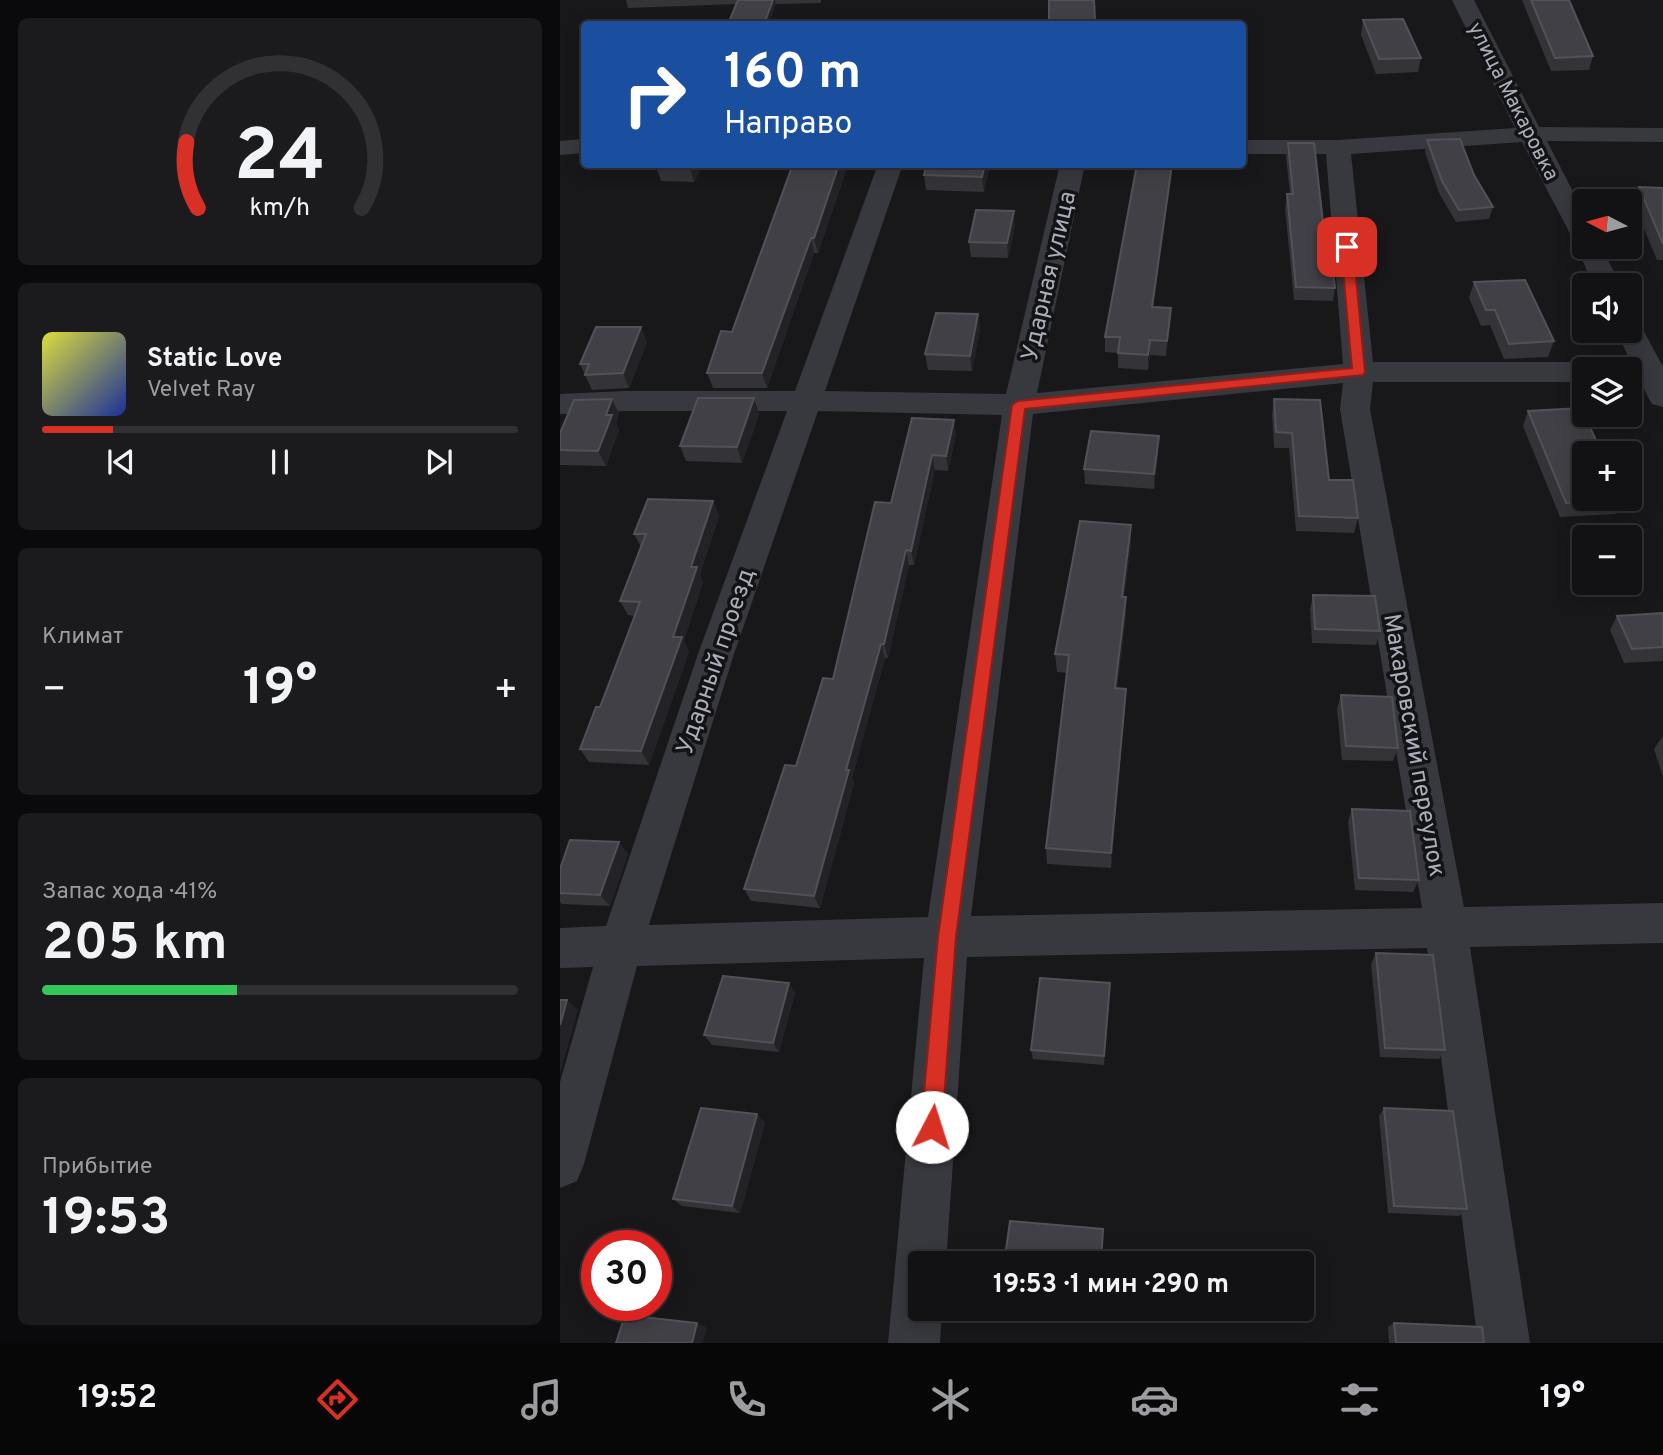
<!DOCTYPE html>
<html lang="ru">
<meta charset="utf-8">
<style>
body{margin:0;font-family:Overpass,sans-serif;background:#1b1a1d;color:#f1f3f6;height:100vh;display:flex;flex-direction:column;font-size:26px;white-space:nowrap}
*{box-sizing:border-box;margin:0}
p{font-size:23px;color:#9c9da0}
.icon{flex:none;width:38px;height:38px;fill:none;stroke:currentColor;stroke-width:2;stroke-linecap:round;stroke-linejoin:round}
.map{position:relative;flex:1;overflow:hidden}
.details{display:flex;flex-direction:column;gap:18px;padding:18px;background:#0a090b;width:560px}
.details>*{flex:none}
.hud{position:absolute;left:21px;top:21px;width:665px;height:147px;border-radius:7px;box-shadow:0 4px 18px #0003,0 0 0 2px #313134;background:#1a4fa0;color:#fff;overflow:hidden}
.needle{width:46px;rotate:276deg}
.buttons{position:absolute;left:1012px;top:189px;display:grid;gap:14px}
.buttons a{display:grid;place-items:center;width:70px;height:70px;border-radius:7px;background:#121114;box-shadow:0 4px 18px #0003,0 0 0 2px #313134;font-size:35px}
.speed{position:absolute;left:21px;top:1230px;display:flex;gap:14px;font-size:35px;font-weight:700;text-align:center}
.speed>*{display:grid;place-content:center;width:91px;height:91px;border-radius:50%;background:#121114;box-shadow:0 4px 18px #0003,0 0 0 2px #313134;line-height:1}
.speed .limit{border:10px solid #d22;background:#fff;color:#111}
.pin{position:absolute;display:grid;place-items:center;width:60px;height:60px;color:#fff;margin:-30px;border-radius:14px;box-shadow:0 4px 10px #0006}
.me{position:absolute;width:77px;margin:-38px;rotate:5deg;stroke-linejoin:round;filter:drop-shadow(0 0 5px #0008)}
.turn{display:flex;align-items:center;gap:24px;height:147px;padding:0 28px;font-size:32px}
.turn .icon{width:91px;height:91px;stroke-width:2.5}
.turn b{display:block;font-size:49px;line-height:60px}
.big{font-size:52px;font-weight:700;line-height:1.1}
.details .card{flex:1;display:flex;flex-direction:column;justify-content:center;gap:10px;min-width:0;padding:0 24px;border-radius:10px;background:#1b1a1d}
.details .dial{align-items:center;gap:0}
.dial svg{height:182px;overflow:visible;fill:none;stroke:#313134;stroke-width:7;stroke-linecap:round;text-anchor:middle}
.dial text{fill:#f1f3f6;stroke:none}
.song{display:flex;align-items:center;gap:21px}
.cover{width:84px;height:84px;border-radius:10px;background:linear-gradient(135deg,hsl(60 70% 55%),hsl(230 70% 35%))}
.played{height:7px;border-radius:4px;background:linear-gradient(90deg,#d93025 15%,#313134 15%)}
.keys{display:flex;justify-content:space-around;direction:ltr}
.heat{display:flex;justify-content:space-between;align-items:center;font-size:38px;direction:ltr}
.charge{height:10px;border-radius:5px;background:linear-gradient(90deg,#34c759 41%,#313134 0)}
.trip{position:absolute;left:348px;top:1251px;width:406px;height:70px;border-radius:7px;background:#121114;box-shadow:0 4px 18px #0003,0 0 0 2px #313134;font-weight:700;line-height:70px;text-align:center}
.tabs{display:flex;height:112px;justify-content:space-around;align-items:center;background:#070708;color:#9c9da0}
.tabs .icon{width:49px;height:49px}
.tabs .active{color:#d93025}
.tabs b{font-size:32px;color:#f1f3f6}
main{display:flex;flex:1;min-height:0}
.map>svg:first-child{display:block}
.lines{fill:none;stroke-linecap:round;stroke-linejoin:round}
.minor{fill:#38393f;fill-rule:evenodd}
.wall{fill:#343338}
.shaded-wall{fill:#232226}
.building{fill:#404046;stroke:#515258;stroke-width:2}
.route{fill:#d93025;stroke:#8d1f18;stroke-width:2}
.labels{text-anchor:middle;stroke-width:7;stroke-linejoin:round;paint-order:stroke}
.far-street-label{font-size:21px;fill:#a9aeba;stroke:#131215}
.street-label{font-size:24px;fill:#a9aeba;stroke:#131215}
</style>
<main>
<section class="details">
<div class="card dial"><svg viewBox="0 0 100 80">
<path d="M14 69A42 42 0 1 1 86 69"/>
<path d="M14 69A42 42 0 0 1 9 40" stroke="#d93025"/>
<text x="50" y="56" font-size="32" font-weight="700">24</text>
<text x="50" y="72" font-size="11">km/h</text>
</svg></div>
<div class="card">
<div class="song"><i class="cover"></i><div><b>Static Love</b><p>Velvet Ray</p></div></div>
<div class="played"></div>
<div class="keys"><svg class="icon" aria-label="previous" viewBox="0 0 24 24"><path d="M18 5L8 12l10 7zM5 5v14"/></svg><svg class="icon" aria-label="pause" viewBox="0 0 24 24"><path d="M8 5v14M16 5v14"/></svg><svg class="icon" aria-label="next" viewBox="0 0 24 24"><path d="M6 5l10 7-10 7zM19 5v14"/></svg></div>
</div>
<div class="card"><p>Климат</p>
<div class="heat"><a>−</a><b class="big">19°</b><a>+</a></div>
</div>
<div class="card"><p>Запас хода · 41%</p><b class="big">205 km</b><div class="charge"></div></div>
<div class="card"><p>Прибытие</p><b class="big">19:53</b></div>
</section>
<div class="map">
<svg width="1103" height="1343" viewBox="0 0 1103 1343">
<rect width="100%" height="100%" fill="#18171a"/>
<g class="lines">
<g class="minor">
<path d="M892 0H914L979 127 1103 128V142L987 141 1024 213V247H1041L1061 285H1033L1016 245 962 142 791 154 813 362H1024L1035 365 1037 369H1024V382H813L810 409 904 907 1103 903V943L910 947 970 1343H918L867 948 407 957 386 1264H360V1309H382L380 1343H328L364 958 77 966 24 1164 17 1181 0 1188V1082L33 967 0 968V928L46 926 138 654 227 411H64L0 414V394L64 391H235L318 164H343L265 391 446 394 500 164H525L477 393 783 364 766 154H682V140H778L955 128ZM783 383 780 409 862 908 411 916 473 414ZM258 411 442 415 368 917 89 925 174 654Z"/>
<path d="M24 139V153L0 155V141Z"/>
<path d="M1069 319 1079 322 1103 367V407L1092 404 1088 397 1056 331H1069Z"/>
</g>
</g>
<g class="wall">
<path d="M66 0H261V3L216 4H177L68 8Z"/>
<path d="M489 0H534L535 24H489Z"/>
<path d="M962 0H1009L1033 56 1029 70 991 71Z"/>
<path d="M803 20 861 58 858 72 816 74 801 35Z"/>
<path d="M867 140 914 175 933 207 929 219 896 222 879 193 865 152Z"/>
<path d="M728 143 767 258 775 288 773 301 734 300 725 208 727 194H730L726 157Z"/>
<path d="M143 164 134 182 101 181 96 166Z"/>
<path d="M233 164H286L287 168 258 253H254L207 388H153L147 373 172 332Z"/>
<path d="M430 164 424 192 366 190 364 175Z"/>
<path d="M577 164H613L593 307 610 323 606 356 590 355 588 370 558 368V353L545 352V337Z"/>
<path d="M1079 187 1103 188V260H1097L1073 202Z"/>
<path d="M455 227 448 258 411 257 409 242Z"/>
<path d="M914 282 994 341 988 357 944 359 930 325 921 326 909 298Z"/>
<path d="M81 327 87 342 69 388 32 390 20 364Z"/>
<path d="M420 330 412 371 368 370 365 354Z"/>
<path d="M194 398 199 414 182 463 126 461 120 446Z"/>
<path d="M52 399 59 414 56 423 59 430 46 466 0 465V433Z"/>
<path d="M714 399 769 480 798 518 794 533 736 531 729 448H714L712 414Z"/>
<path d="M968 411 1064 499 1056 514 1000 517 963 426Z"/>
<path d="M352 418 396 435 388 471 375 470 354 565H349L328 658H325L292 778 294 783 260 908 191 901 184 889 273 679 331 503Z"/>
<path d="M598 451 594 489 525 484 524 469Z"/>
<path d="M153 501 159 516 140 574 143 582 124 640 129 652 89 765 29 762 20 749 40 707 74 616 68 615 60 601 81 547 74 534Z"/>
<path d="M571 525V544L564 597H566V616L557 688 566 689 565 706 551 868 487 864 486 848 507 673 497 672 495 654Z"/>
<path d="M753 595 820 631 816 645 752 643 750 609Z"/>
<path d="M1103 613V661L1064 663 1050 630 1057 616Z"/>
<path d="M781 695 838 748 833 761 782 760 777 709Z"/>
<path d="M1103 736V777L1094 749Z"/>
<path d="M792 809 859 880 853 892 795 890 788 822Z"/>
<path d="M59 842 68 854 50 906 2 904 0 902V869Z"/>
<path d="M816 953 885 1050 879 1059 820 1057 811 964Z"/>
<path d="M550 983 544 1065 473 1059 471 1050Z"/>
<path d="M235 993 219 1052 152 1045 144 1035Z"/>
<path d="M824 1108 907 1209 899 1216 828 1213 819 1116Z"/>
<path d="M197 1114 205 1123 180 1213 122 1206 113 1199Z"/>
<path d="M515 1309H538V1311Z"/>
<path d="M834 1323 924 1343H829L828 1327Z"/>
</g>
<g class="shaded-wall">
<path d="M213 0H215L216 4 209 24H204Z"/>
<path d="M131 164H143L134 182 130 167Z"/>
<path d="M279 164H286L287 168 258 253 254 238Z"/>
<path d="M425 164H430L424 192 422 177Z"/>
<path d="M612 164H613L591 322 592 307Z"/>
<path d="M454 211 455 227 448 258 447 243Z"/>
<path d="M251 238 254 253 207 388 202 373Z"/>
<path d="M611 308 610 323 606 356 607 341Z"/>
<path d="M418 314 420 330 412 371 410 356Z"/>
<path d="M81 327 87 342 69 388 63 373Z"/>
<path d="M590 340V355L588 370V355Z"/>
<path d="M194 398 199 414 182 463 177 447Z"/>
<path d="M52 399 59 414 56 423 59 430 46 466 38 451 46 415Z"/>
<path d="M394 420 396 435 388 471 386 456Z"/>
<path d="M599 436 598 451 594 489V474Z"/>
<path d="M372 455 375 470 354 565 351 551Z"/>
<path d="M153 501 159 516 140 574 143 582 124 640 129 652 89 765 81 751 113 637 131 567Z"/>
<path d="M571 525V544L562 615V597Z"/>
<path d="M346 550 349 565 328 658 324 644Z"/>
<path d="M566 597V616L555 705V688Z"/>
<path d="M321 644 325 658 292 778 294 783 260 908 254 896 286 770Z"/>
<path d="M566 689 565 706 551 868V853Z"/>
<path d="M59 842 68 854 50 906 40 895Z"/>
<path d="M229 983 235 993 219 1052 213 1043Z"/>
<path d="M550 983V993L544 1065V1056Z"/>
<path d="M7 1000 18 1010 0 1074V1025Z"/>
<path d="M197 1114 205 1123 180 1213 172 1206Z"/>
<path d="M137 1323 147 1328 143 1343H132Z"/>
</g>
<g class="building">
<path d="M178 0H213L204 24H168Z"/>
<path d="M489 0H534L535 20 489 21Z"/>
<path d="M971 0H1009L1033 56 995 58Z"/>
<path d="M843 19 861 58 819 59 803 20Z"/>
<path d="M900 139 914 175 933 207 899 210 882 181 867 140Z"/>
<path d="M728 143H754L767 258 772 259 775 288 736 287 727 194H733Z"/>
<path d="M97 164H131L130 167 96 166Z"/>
<path d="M233 164H279L254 238H251L202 373H147L161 331 172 332Z"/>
<path d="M367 164H425L422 177 364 175Z"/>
<path d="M577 164H612L592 307 611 308 607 341 590 340 588 355 558 353 560 337H545Z"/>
<path d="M1079 187 1103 188V244Z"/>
<path d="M416 210 454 211 447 243 409 242Z"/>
<path d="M965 280 994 341 949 344 935 310H926L914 282Z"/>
<path d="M376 313 418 314 410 356 365 354Z"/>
<path d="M36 327H81L63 373 25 375 29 364H20Z"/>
<path d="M138 398H194L177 447 120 446Z"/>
<path d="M52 399 46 415H52L38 451 0 450V433L14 400Z"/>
<path d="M714 399 760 400 769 480H793L798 518 739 516 732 433 716 432Z"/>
<path d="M1021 408 1042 453H1024V499H1064L1006 503 968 411Z"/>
<path d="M352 418 394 420 386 456 372 455 351 551 346 550 324 644H321L286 770H289L254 896 184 889 225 765 236 766 263 678 273 679 315 502 331 503Z"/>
<path d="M531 431 599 436 594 474 524 469Z"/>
<path d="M88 499 153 501 131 567H137L113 637H122L81 751 20 749 36 707H40L80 602 60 601 86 534H74Z"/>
<path d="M520 521 571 525 562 597H566L555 688 566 689 551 853 486 848 509 655 495 654Z"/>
<path d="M753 595 815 596 820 631 755 629Z"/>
<path d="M1103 613V647L1072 649 1057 616Z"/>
<path d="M781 695 832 697 838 748 786 746Z"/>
<path d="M792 809 850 811 859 880 799 878Z"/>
<path d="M10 840 59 842 40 895 0 893V869Z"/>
<path d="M816 953 873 955 885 1050 825 1048Z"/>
<path d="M163 976 229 983 213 1043 144 1035Z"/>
<path d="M480 978 550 983 544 1056 471 1050Z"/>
<path d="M0 1000H7L0 1025Z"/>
<path d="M141 1108 197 1114 172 1206 113 1199Z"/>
<path d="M824 1108 893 1111 907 1209 834 1206Z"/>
<path d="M450 1221 543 1229 541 1264H444Z"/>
<path d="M65 1315 137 1323 132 1343H56Z"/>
<path d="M834 1323 922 1327 924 1343H836Z"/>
</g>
<path class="route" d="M787 243 793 247 805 372 803 375 465 409 396 937 382 1127 379 1135 372 1138 364 1135 361 1127 378 937 452 405 458 401 792 368 781 247Z"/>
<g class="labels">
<g class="far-street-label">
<text transform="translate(954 101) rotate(63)" y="7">улица Макаровка</text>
</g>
<g class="street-label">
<text transform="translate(488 276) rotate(-77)" y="8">Ударная улица</text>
<text transform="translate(155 661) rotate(-71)" y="8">Ударный проезд</text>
<text transform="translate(855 745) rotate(80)" y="8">Макаровский переулок</text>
</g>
</g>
</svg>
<div class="buttons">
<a><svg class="needle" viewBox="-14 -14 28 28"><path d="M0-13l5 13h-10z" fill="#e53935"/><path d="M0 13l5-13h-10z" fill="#9c9da0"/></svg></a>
<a><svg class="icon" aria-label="sound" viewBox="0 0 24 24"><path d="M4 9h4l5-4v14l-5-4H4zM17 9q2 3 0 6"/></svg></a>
<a><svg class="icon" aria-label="layers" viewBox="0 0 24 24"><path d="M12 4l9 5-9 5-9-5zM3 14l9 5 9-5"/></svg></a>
<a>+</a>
<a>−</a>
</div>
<div class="speed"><div class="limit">30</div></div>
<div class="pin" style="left:787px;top:247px;background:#d93025"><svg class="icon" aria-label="arrive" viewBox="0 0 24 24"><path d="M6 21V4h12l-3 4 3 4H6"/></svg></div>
<svg class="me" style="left:372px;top:1127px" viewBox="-20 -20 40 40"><circle r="19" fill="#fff"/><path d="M0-13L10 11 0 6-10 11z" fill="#d93025"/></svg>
<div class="trip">19:53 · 1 мин · 290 m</div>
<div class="hud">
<div class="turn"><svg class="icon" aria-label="right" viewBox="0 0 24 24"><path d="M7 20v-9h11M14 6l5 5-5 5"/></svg><div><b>160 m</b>Направо</div></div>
</div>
</div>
</main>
<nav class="tabs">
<b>19:52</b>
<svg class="icon active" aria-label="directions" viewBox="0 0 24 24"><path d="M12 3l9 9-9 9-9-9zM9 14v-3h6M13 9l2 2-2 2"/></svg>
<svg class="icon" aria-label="music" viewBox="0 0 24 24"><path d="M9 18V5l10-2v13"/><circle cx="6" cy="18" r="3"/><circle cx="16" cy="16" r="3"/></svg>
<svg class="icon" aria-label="phone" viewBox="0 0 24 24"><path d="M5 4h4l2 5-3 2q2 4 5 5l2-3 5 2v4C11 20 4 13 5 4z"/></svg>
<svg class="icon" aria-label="climate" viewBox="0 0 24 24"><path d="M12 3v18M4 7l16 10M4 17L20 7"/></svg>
<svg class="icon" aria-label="car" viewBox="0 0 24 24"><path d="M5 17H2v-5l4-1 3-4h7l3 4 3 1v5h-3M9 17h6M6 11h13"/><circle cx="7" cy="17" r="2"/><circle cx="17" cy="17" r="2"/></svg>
<svg class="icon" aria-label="filters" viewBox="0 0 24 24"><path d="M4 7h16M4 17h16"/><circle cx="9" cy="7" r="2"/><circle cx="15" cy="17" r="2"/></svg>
<b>19°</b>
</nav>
